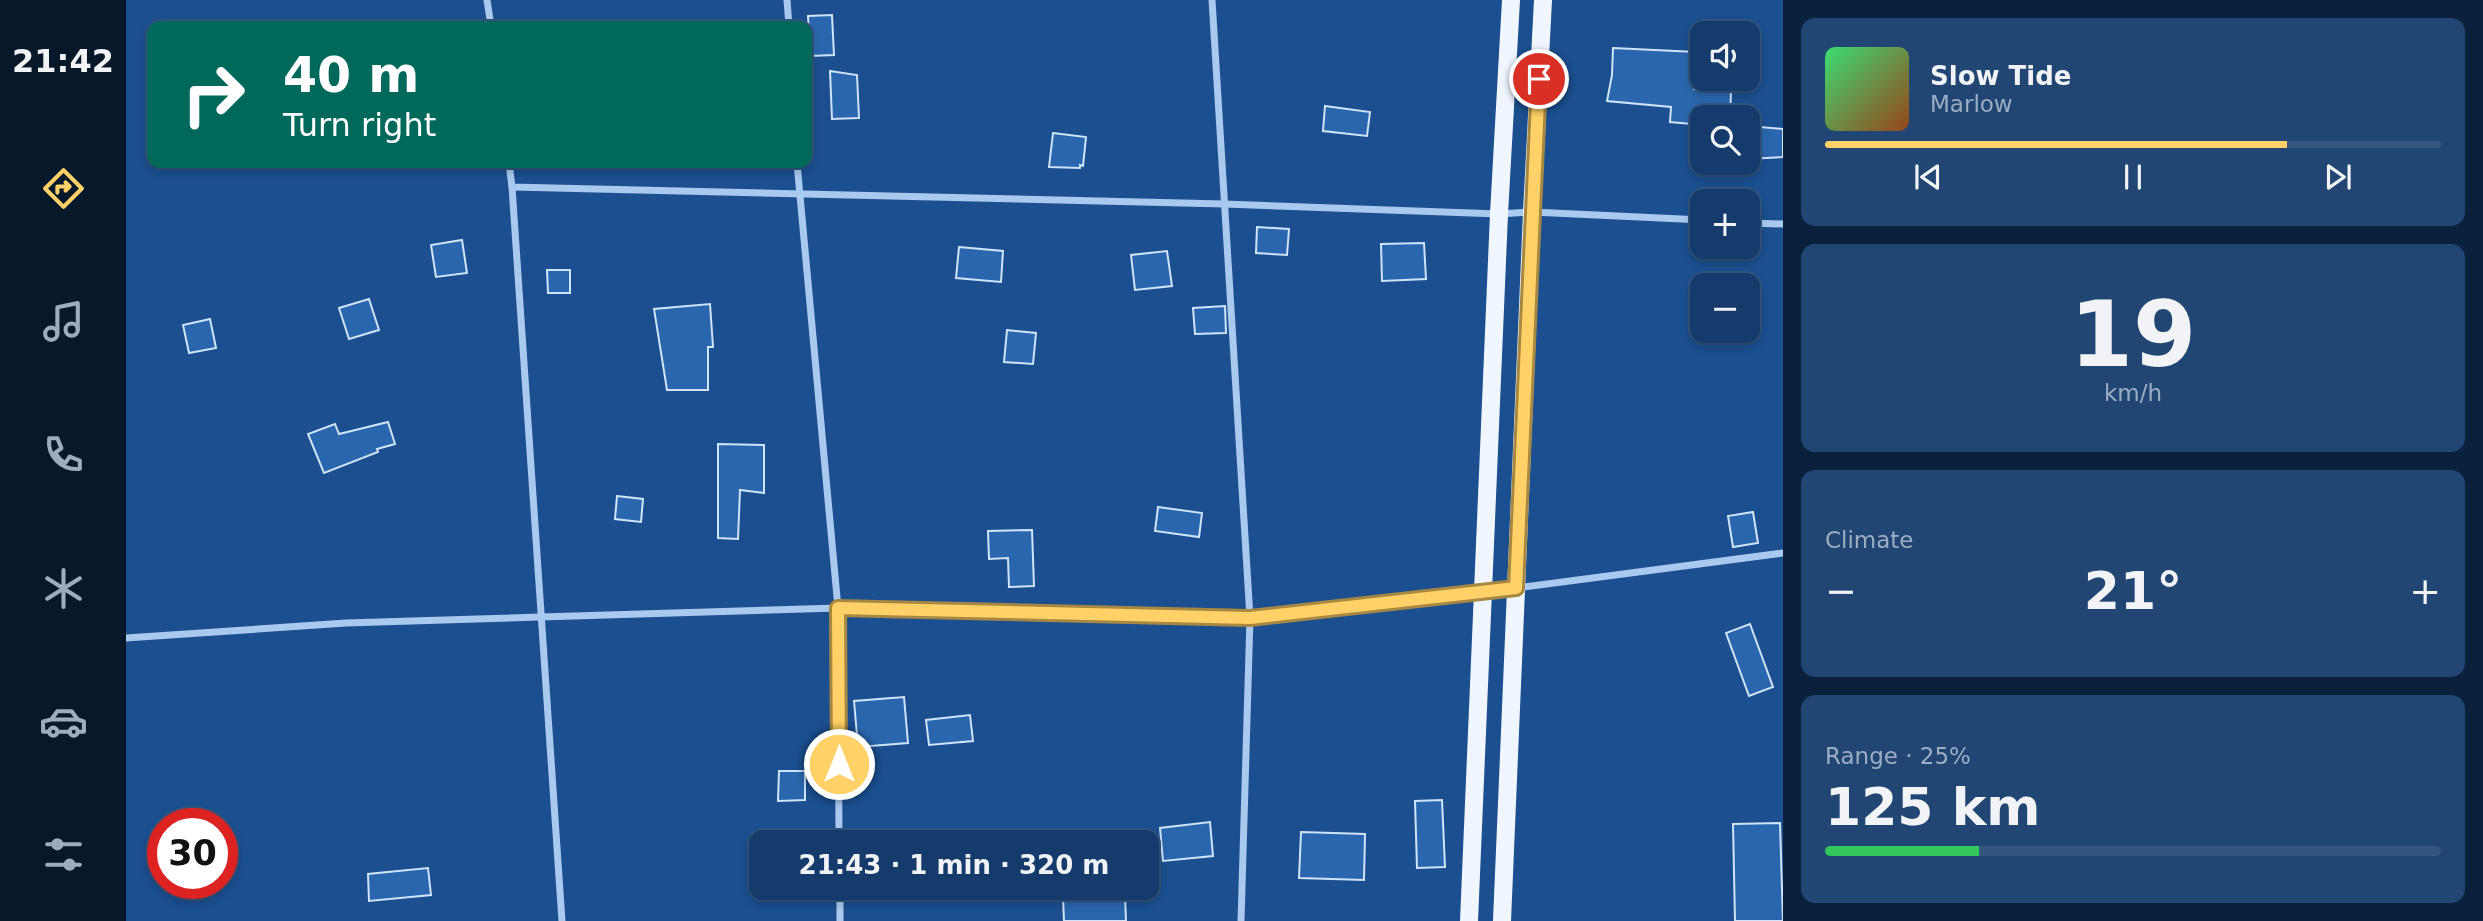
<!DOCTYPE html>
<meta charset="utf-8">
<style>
body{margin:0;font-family:"DejaVu Sans",sans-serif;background:#214673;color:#f1f3f6;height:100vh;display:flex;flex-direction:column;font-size:26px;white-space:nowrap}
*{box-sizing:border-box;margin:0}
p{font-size:23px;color:#9dadc1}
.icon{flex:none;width:38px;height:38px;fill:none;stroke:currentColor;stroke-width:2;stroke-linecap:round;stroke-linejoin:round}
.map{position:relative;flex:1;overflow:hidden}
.panel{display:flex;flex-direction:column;gap:18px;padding:18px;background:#0b203b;width:700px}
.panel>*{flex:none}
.hud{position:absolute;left:21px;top:21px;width:665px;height:147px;border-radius:14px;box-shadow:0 4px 10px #0003,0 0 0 2px #33557e;background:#00695c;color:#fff;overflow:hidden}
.controls{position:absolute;left:1564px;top:21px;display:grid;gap:14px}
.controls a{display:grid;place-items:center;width:70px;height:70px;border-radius:14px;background:#143b6b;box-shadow:0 4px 10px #0003,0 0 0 2px #33557e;font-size:35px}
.speed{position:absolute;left:21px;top:808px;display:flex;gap:14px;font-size:35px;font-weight:700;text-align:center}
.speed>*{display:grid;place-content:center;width:91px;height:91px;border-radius:50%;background:#143b6b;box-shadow:0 4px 10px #0003,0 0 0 2px #33557e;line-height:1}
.speed .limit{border:10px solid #d22;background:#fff;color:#111}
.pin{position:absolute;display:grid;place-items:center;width:60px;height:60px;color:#fff;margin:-30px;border:4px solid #fff;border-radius:50%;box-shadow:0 2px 7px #0007}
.me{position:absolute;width:77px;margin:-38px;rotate:0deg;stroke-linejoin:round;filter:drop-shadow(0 0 5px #0008)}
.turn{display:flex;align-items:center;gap:24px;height:147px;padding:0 21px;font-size:32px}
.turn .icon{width:91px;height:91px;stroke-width:2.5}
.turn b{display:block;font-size:49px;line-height:60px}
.big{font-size:52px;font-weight:700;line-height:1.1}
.panel .card{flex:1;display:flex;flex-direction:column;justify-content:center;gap:10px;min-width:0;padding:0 24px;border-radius:14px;background:#214673}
.panel .dial{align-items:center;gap:0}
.dial b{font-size:91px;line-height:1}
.song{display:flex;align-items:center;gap:21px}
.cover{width:84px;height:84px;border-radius:10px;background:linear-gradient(135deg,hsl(140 70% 55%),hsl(20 70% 35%))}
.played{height:7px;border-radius:4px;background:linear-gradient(90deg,#ffd166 75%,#33557e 75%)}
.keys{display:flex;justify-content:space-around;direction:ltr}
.heat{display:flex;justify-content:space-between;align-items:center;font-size:38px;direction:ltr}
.charge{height:10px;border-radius:5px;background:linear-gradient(90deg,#34c759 25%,#33557e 0)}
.trip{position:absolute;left:623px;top:830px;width:410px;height:70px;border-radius:14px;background:#143b6b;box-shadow:0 4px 10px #0003,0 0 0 2px #33557e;font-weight:700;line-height:70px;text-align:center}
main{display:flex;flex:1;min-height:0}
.tabs{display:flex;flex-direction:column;width:126px;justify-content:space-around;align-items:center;background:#08182b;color:#9dadc1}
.tabs .icon{width:49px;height:49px}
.tabs .on{color:#ffd166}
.tabs b{font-size:32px;color:#f1f3f6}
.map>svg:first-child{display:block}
.building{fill:#2a66ad;stroke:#cfe3fa;stroke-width:2}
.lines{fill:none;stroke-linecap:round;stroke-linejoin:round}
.street{stroke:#a9c9ee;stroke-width:7}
.primary{stroke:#f0f6ff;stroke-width:18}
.route-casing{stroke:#a68842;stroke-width:18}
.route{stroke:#ffd166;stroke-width:12}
</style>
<main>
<nav class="tabs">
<b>21:42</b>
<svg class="icon on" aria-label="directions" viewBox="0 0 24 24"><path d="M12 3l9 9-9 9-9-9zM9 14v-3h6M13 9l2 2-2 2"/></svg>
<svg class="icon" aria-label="music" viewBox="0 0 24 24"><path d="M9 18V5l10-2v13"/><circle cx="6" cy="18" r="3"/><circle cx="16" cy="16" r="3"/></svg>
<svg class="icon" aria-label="phone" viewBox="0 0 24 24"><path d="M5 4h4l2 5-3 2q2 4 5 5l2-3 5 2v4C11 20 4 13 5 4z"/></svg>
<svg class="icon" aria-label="climate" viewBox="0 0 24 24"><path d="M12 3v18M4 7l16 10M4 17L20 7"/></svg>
<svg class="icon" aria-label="car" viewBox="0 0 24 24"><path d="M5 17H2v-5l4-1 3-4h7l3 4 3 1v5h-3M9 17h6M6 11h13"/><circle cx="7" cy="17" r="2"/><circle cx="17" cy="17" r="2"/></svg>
<svg class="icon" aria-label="filters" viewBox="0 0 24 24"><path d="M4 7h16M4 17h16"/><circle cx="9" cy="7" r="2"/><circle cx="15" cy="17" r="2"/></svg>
</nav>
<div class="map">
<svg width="1657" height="921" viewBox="0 0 1657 921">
<rect width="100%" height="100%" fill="#1b4f8f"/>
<g class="building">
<path d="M706 15 708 55 684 56 682 16Z"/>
<path d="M1487 48 1570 52 1568 89 1605 92 1604 117H1577V125L1544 122 1545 107 1481 101 1486 75Z"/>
<path d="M704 71 731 75 733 118 706 119Z"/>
<path d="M1199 106 1244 112 1241 136 1197 131Z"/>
<path d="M1622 126 1657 129V157L1622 159Z"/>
<path d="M927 133 960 137 957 166 954 165V168L923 167Z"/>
<path d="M1131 227 1163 229 1161 255 1130 253Z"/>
<path d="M336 240 341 273 310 277 305 245Z"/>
<path d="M1298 243 1300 279 1256 281 1255 244Z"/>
<path d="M833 247 877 251 875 282 830 278Z"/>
<path d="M1041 251 1046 286 1009 290 1005 255Z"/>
<path d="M421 270H444V293H422Z"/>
<path d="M243 299 253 330 223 339 213 308Z"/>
<path d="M584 304 587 347H582V390H541L528 309Z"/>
<path d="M1099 306 1100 333 1069 334 1067 308Z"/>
<path d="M84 319 90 348 63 353 57 325Z"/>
<path d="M881 330 910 333 907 364 878 362Z"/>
<path d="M262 422 269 444 251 449 252 452 198 473 182 434 209 424 213 434Z"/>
<path d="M592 444 638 445V493L614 490 612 539 592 538Z"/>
<path d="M491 496 517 499 515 522 489 519Z"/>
<path d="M1032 507 1076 513 1073 537 1029 531Z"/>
<path d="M1627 512 1632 543 1607 547 1602 516Z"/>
<path d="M906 530 908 586 883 587 882 558 863 559 862 531Z"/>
<path d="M1624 624 1647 687 1623 696 1600 633Z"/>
<path d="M778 697 782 743 732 747 728 701Z"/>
<path d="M844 715 847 741 803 745 800 720Z"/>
<path d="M653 771H679V800L652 801Z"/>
<path d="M1316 800 1319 867 1291 868 1289 801Z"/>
<path d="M1084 822 1087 856 1037 861 1034 828Z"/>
<path d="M1654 823 1657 921H1609L1607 824Z"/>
<path d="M1175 832 1239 834 1238 880 1173 878Z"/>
<path d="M302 868 305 895 243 901 242 874Z"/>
<path d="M999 896 1000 921H938L937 898Z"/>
</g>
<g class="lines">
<g class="street">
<path d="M361 0 365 26"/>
<path d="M661 0 663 26"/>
<path d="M1086 0 1124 618 1115 921"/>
<path d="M383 163 386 187 1098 204 1373 214 1406 212 1577 220"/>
<path d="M671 163 712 608 1124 618 1390 588 1657 553"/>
<path d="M386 187 436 921"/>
<path d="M1622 223 1657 224"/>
<path d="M0 638 220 623 712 608 713 842"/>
<path d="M714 887V921"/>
</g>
<g class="primary">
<path d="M1343 921 1373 214 1385 0"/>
<path d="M1376 921 1406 212 1417 0"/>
</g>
</g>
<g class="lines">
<g class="route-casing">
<path id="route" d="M713 764 712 608 1124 618 1390 588 1413 79"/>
</g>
<use href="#route" class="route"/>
</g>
</svg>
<div class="controls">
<a><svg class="icon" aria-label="sound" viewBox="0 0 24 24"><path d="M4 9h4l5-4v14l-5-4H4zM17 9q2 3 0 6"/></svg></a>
<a><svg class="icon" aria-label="search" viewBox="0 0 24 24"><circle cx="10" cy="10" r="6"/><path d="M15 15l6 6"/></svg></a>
<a>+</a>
<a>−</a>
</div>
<div class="speed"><div class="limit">30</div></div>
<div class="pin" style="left:1413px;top:79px;background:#d93025"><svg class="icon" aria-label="arrive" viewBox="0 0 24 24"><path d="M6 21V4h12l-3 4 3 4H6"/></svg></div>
<svg class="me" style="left:713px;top:764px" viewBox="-20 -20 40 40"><circle r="17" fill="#ffd166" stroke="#fff" stroke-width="3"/><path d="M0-11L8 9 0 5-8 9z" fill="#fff"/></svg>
<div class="trip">21:43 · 1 min · 320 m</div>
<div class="hud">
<div class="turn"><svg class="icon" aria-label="right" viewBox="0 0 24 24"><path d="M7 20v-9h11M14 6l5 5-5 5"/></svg><div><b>40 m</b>Turn right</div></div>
</div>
</div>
<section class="panel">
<div class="card">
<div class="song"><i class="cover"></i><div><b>Slow Tide</b><p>Marlow</p></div></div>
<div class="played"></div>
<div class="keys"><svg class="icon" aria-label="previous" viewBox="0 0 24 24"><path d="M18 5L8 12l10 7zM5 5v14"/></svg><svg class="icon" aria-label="pause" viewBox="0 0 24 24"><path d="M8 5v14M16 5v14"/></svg><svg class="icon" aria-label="next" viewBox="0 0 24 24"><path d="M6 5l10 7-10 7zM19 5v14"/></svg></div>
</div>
<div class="card dial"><b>19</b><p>km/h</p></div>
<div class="card"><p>Climate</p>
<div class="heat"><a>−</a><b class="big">21°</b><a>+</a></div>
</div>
<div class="card"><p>Range · 25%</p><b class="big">125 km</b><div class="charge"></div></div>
</section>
</main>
